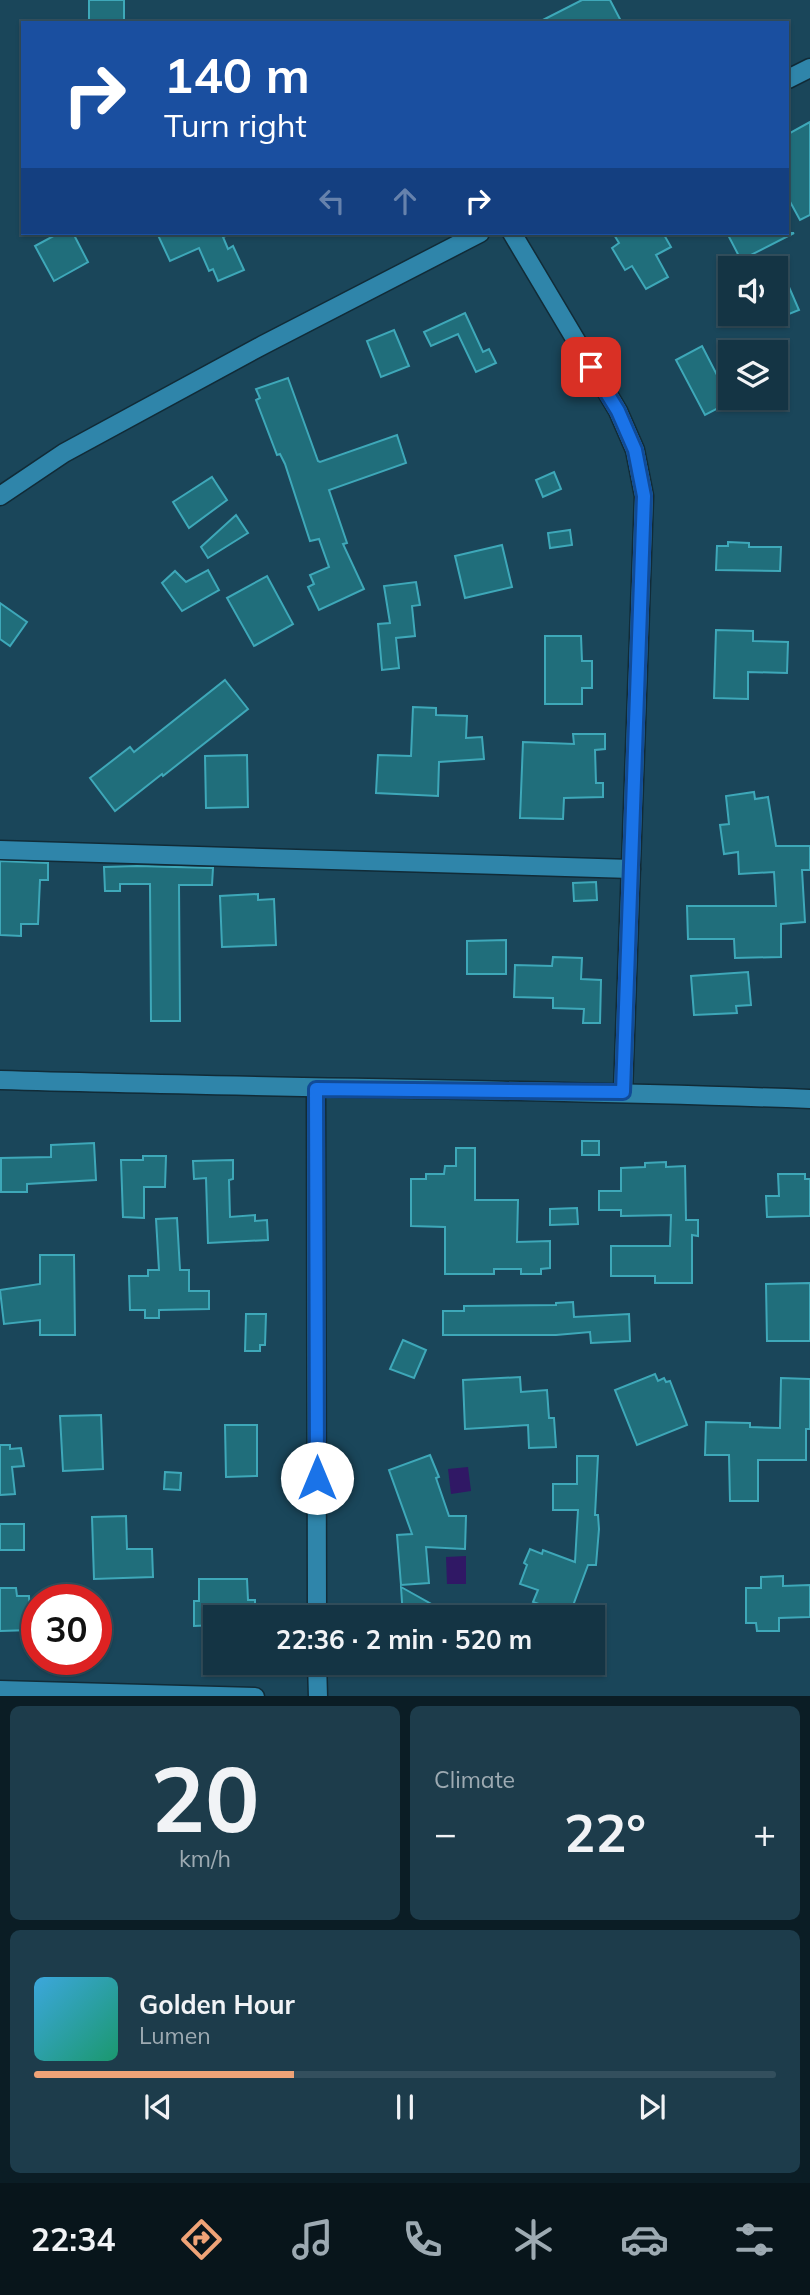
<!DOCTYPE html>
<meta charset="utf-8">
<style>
body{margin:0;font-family:Mulish,sans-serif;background:#1d3c4b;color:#f1f3f6;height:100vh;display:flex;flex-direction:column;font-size:26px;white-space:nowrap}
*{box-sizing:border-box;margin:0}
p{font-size:23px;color:#9daab2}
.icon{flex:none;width:38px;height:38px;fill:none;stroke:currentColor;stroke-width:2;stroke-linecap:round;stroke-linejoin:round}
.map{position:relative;height:1696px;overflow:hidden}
.drawer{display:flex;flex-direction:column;gap:10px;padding:10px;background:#0b1d25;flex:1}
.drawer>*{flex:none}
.guide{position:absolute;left:21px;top:21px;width:768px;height:214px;border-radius:0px;box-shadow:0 2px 5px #0004,0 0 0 2px #334f5d;background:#1a4fa0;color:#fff;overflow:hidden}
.controls{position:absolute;left:718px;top:256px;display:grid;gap:14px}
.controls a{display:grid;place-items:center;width:70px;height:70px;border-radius:0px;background:#143444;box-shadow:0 2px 5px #0004,0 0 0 2px #334f5d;font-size:35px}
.speed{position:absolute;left:21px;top:1584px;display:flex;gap:14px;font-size:35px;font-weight:700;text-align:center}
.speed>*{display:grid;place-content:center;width:91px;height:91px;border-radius:50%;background:#143444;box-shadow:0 2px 5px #0004,0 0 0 2px #334f5d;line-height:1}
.speed .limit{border:10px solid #d22;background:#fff;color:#111}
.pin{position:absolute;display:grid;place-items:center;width:60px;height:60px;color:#fff;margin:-30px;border-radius:14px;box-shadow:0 4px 10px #0006}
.me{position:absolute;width:77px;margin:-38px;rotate:0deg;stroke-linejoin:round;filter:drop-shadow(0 0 5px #0008)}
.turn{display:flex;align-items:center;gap:24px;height:147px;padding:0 28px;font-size:32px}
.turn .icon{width:91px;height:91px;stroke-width:2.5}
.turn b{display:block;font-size:49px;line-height:60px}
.lanes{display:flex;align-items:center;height:66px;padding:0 28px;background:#0003;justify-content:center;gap:35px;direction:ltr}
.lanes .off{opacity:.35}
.big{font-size:52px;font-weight:700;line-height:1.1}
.drawer .widget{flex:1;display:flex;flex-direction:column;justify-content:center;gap:10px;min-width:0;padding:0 24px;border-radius:10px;background:#1d3c4b}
.drawer .dial{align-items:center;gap:0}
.dial b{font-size:91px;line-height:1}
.song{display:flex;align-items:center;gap:21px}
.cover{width:84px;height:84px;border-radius:10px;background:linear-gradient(135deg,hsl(200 70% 55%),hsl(160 70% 35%))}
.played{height:7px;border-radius:4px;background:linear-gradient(90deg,#efa377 35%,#334f5d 35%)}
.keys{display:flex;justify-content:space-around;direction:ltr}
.heat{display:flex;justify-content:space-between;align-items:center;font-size:38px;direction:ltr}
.drawer .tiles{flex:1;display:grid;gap:10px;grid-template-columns:1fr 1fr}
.widget:last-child{grid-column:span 2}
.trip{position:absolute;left:203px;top:1605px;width:402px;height:70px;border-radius:0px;background:#143444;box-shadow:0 2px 5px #0004,0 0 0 2px #334f5d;font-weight:700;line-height:70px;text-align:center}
.tab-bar{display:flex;height:112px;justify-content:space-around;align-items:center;background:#08151b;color:#9daab2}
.tab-bar .icon{width:49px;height:49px}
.tab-bar .active{color:#efa377}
.tab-bar b{font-size:32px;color:#f1f3f6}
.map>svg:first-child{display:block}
.water{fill:#301865}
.building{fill:#206e7b;stroke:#3ea8b9;stroke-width:2}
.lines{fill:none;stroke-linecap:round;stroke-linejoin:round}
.street-casing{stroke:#112b37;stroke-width:21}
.street{stroke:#2f85aa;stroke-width:18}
.route-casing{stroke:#114b97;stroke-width:18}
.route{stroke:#1a73e8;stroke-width:12}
</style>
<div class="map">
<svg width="810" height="1697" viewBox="0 0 810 1697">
<rect width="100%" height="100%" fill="#1a465a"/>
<g class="water">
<path d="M468 1467 471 1491 451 1494 448 1469Z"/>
<path d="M466 1556V1584H447L446 1557Z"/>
</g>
<g class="building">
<rect x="89" y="0" width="35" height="23"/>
<path d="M582 0H610L622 23H537Z"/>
<path d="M810 122V215L800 220 788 198V134Z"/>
<path d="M59 233H73L88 262 54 281 35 246Z"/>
<path d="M157 233H234L223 237 228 249 233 246 244 270 218 281 213 269 209 271 199 248 170 261Z"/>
<path d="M613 233H663L671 247 656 255 668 277 646 289 632 266 625 270 612 248 619 243Z"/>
<path d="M727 233H794L741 260Z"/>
<path d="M775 255 799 310 784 316 775 297Z"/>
<path d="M465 313 483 352 489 349 496 363 476 372 458 334 431 346 424 332Z"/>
<path d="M394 330 409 366 381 377 367 341Z"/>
<path d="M702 346 718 377 730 371V402L705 415 676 360Z"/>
<path d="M288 378 318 461 320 462 397 435 406 463 329 490 347 543 343 544 364 589 319 610 308 587 314 584 310 575 329 567 319 539 310 541 285 464 280 454 277 455 256 400 260 398 256 389Z"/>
<path d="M554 472 561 489 543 497 536 480Z"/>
<path d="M212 477 227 500 189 528 173 502Z"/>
<path d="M236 515 248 533 208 558 201 547Z"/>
<path d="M570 530 572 545 550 548 548 533Z"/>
<path d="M728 542 749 543V547H781L780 571 716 570 717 546H728Z"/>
<path d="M502 545 512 587 465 598 455 556Z"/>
<path d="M208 570 219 590 182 611 162 583 175 571 186 582Z"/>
<path d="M267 576 293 624 254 646 227 598Z"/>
<path d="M416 582 420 605 412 606 415 636 396 638 399 668 382 670 378 624 390 623 384 586Z"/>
<path d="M0 603 27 622 10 646 0 639Z"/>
<path d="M716 630 753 631V641L788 642 787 673 748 672V699L714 698Z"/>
<path d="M545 636H581L582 661H592V688H582V704H545Z"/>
<path d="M225 680 248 709 163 776 162 774 115 811 90 778 130 747 134 752Z"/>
<path d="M413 707 436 708V715L467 716 466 738 482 737 484 759 439 762 438 796 376 793 378 755 411 756Z"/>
<path d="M573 734H605V749L595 750 596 783H603V797L564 798 563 819 520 818 523 742 574 744Z"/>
<path d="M247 755 248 807 206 808 205 756Z"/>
<path d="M754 792 755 799 768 797 776 846H810V870H802L805 922 781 924V957L735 958 734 939H688L687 906H776L774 872 739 874 738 852 724 854 720 825 729 824 726 796Z"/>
<path d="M0 861 48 863V880H40L38 924H21V936L0 935Z"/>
<path d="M137 866 213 868 212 885H179L180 1021H151L150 884H120V891H105L104 867Z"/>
<path d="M596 882 597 900 574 901 573 883Z"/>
<path d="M258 894V900L274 899 276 945 222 947 220 896Z"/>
<path d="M506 940V974H467V941Z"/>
<path d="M553 957 582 958 581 979 601 980 600 1023H583L584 1009 553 1008V998L514 997 515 965 552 966Z"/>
<path d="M748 972 751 1005 736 1006 737 1013 694 1015 691 976Z"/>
<rect x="582" y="1141" width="17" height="14"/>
<path d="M94 1143 96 1180 27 1184V1192H1V1158L51 1157V1145Z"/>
<path d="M456 1148H475V1200H518L517 1242 550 1241V1268L541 1269V1274H521V1269H494V1274H445V1227L411 1226V1179H426V1174H444L445 1166H456Z"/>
<path d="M143 1156H166L165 1187H144V1218L123 1217 121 1160H143Z"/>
<path d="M233 1160V1179L229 1180 230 1217 255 1215V1221L267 1220 268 1240 208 1243 206 1178 194 1179 193 1161Z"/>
<path d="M666 1162V1167L685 1166 686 1220H698V1236L692 1235V1283H655V1276H611V1246H670L671 1215 621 1216V1210H599V1191H621V1168L645 1167V1163Z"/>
<path d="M778 1174H805V1179H810V1216L767 1217 766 1196H779Z"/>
<path d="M577 1208 578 1224 550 1225V1209Z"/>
<path d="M177 1218 180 1270H189V1291H209V1309L159 1310V1318H145V1310H130L129 1276H148V1270H159L156 1219Z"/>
<path d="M40 1255H74L75 1335H40V1320L4 1324 0 1290 40 1284Z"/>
<path d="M810 1283V1341H767L766 1284Z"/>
<path d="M573 1302 574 1317 629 1314 630 1341 591 1343 590 1332 556 1335H443V1311H464V1306L556 1305V1303Z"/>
<path d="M246 1314H266L265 1345H260V1351H245Z"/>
<path d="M403 1340 426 1350 414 1378 390 1369Z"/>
<path d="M655 1374 658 1381 664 1378 666 1382 670 1381 687 1425 637 1445 615 1390Z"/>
<path d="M520 1377 521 1392 547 1390 549 1418H554L556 1447 529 1448 528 1425 465 1429 463 1380Z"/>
<path d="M781 1378 810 1379V1429H806V1460H758V1501H730L729 1455H705L706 1422 750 1423V1427L780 1428Z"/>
<path d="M101 1415 103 1469 63 1471 60 1416Z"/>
<path d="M225 1425H257V1476L226 1477Z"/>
<path d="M0 1445H10V1449L21 1448 24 1466 12 1467 15 1494 0 1495Z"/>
<path d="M430 1455 439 1477 436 1478 449 1516H466L465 1549 426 1547 429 1583 401 1585 397 1535 412 1534 389 1470Z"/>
<path d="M577 1456H598L595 1515H598L599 1529 596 1565H588L571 1611 561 1608 559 1611 533 1602 538 1590 520 1584 527 1565 524 1563 530 1549 542 1554 543 1550 575 1562 578 1510H553V1484H577Z"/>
<path d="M165 1472 181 1473 180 1490 164 1489Z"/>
<path d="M126 1516 127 1549H152L153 1577 94 1579 92 1517Z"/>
<rect x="0" y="1524" width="24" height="26"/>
<path d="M783 1576V1586L810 1585V1617L779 1618V1631H757L756 1623H746V1588H761V1577Z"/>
<path d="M199 1579H247L248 1600H255V1614H246V1617H215V1625L194 1626V1601H199Z"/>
<path d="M401 1587 433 1605 427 1617H403Z"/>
<path d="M0 1588H16L17 1596H29L31 1630 0 1631Z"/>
</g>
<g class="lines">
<g class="street-casing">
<g id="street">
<path d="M788 79 810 68"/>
<path d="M512 233 618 411 635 450 644 496 623 1092"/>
<path d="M0 496 64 453 263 345 480 233"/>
<path d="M0 850 631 869"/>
<path d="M0 1080C270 1088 540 1089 810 1099"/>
<path d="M316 1089 317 1617"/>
<path d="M317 1662 318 1697"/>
<path d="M0 1690 255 1697"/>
</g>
</g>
<use href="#street" class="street"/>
</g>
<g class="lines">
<g class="route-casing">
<path id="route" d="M317 1478 316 1089 623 1092 644 496 635 450 618 411 591 367"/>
</g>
<use href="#route" class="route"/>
</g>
</svg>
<div class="controls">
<a><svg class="icon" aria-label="sound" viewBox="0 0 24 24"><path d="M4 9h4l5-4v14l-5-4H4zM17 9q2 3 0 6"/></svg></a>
<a><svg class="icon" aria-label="layers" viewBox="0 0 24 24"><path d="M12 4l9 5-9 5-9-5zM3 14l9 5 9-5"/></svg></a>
</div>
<div class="speed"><div class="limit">30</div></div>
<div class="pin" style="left:591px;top:367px;background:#d93025"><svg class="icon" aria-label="arrive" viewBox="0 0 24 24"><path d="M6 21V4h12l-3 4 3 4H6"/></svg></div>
<svg class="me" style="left:317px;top:1478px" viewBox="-20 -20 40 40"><circle r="19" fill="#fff"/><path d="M0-13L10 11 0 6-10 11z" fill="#1a73e8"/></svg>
<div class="trip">22:36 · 2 min · 520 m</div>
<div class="guide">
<div class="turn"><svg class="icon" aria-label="right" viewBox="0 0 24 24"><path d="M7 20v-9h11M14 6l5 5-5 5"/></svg><div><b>140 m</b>Turn right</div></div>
<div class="lanes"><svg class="icon off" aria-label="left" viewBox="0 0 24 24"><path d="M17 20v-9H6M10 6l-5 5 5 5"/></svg><svg class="icon off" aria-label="ahead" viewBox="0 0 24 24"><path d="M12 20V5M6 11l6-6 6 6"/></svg><svg class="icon" aria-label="right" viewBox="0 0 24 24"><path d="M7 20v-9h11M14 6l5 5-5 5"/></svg></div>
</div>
</div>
<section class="drawer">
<div class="tiles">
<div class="widget dial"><b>20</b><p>km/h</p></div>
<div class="widget"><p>Climate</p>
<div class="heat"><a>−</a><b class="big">22°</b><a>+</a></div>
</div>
<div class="widget">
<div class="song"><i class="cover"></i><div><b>Golden Hour</b><p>Lumen</p></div></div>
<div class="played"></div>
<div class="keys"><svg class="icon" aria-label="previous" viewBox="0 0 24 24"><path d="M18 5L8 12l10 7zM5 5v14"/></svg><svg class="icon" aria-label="pause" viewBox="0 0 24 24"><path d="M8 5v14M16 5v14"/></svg><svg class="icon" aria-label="next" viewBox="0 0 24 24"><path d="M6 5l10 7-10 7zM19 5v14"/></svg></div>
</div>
</div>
</section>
<nav class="tab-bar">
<b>22:34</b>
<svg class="icon active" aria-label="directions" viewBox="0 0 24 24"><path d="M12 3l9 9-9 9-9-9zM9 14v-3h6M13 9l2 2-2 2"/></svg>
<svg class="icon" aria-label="music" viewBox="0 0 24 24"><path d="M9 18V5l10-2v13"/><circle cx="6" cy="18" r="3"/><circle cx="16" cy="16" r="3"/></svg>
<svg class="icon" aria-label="phone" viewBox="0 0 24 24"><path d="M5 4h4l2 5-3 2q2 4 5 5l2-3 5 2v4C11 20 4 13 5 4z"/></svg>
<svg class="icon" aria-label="climate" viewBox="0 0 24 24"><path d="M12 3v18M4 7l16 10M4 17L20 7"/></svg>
<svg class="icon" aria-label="car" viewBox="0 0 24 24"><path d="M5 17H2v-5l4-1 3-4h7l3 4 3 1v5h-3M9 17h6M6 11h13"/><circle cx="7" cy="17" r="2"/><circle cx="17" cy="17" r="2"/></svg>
<svg class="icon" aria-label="filters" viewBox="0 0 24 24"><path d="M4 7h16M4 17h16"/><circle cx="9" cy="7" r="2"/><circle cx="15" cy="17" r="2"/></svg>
</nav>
